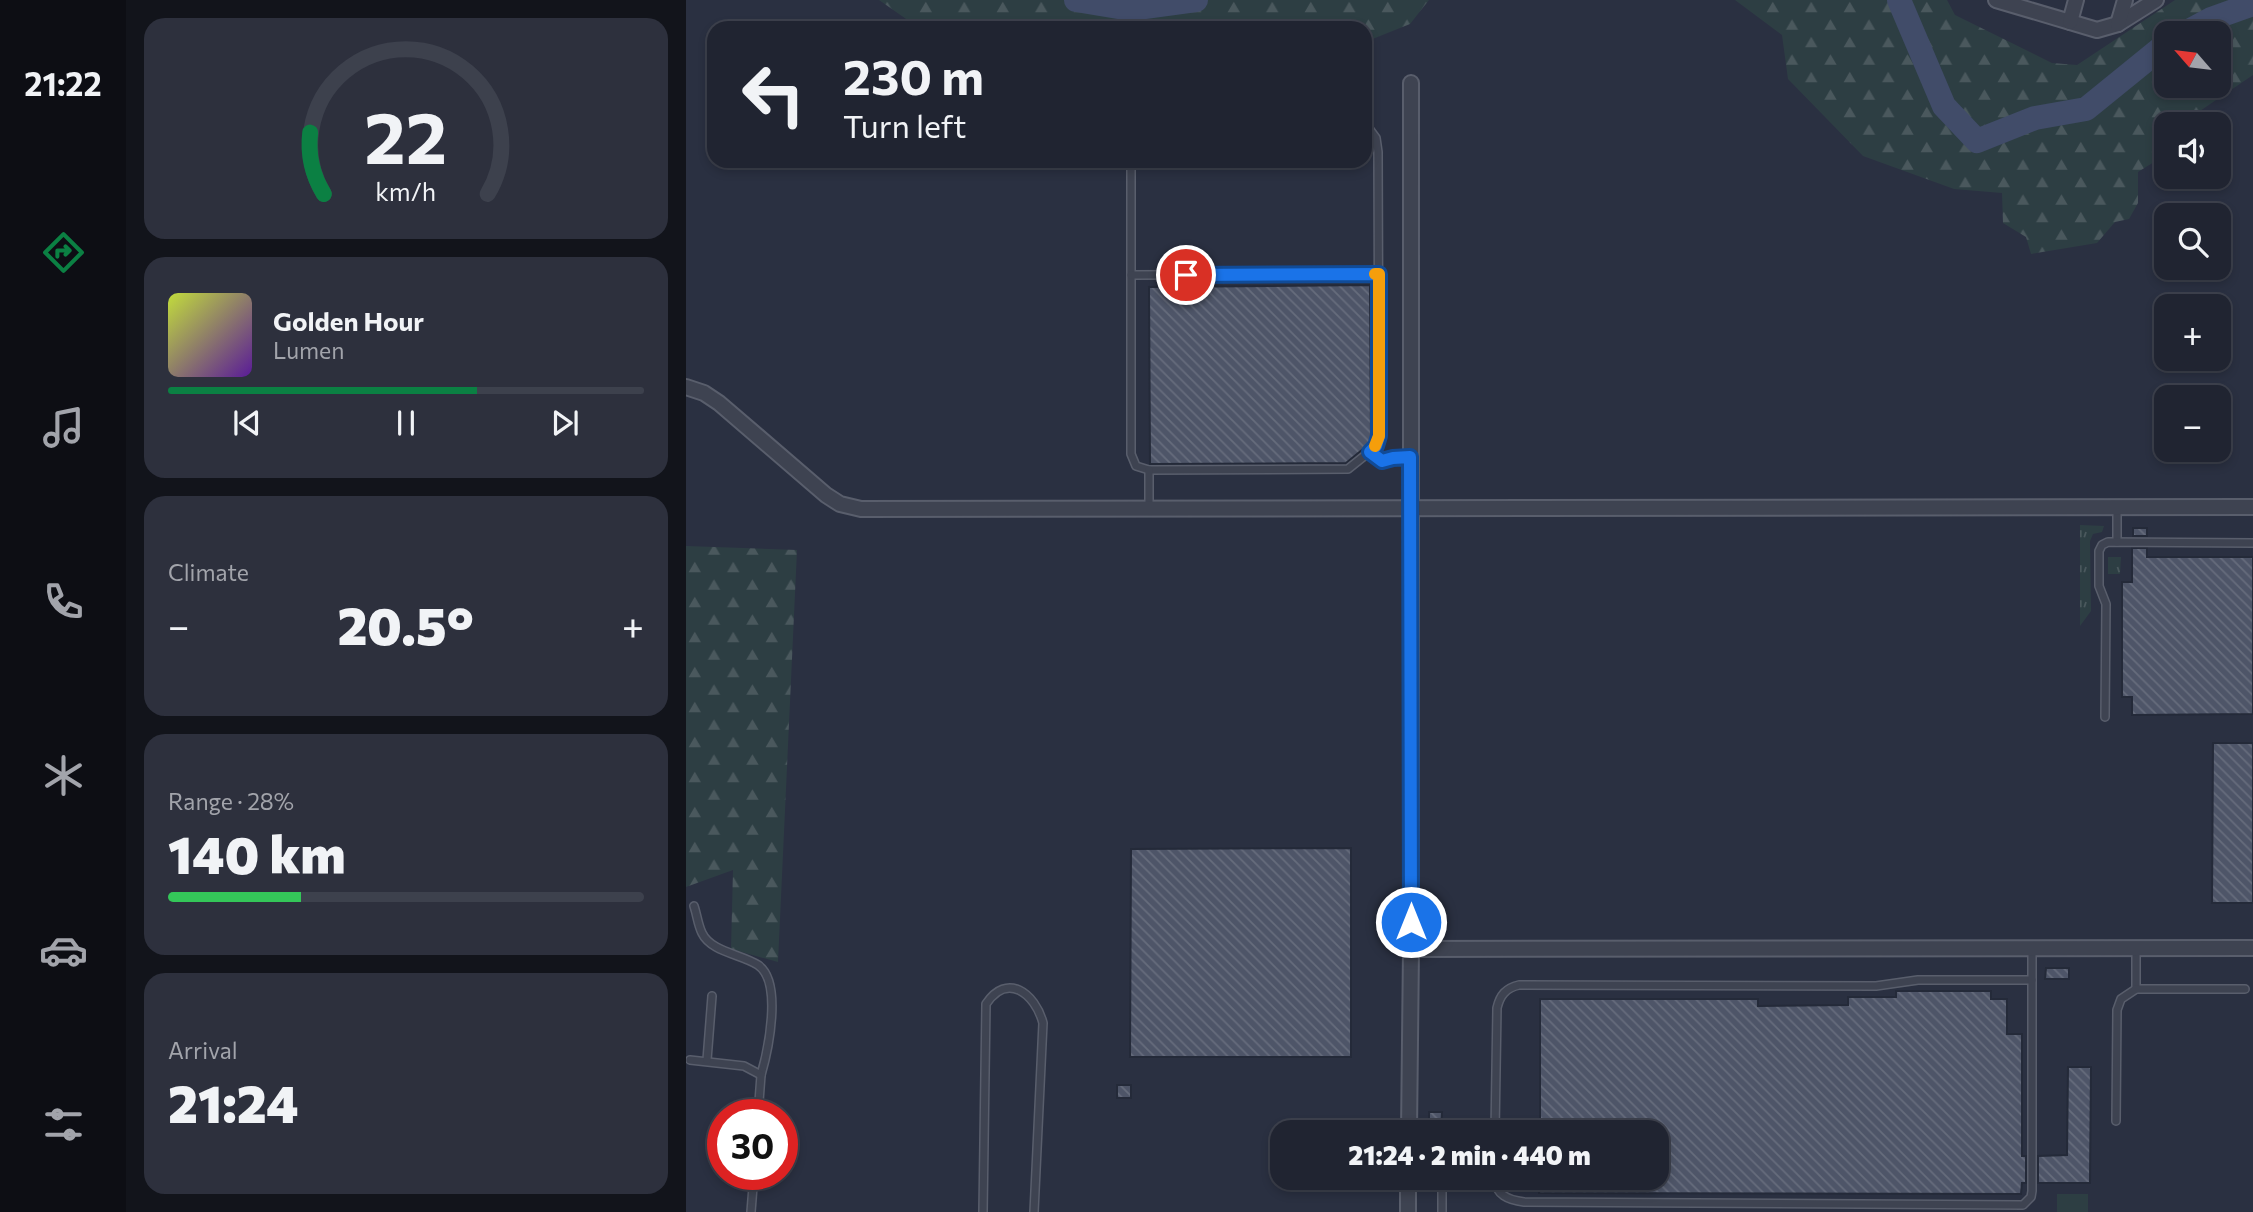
<!DOCTYPE html>
<meta charset="utf-8">
<style>
body{margin:0;font-family:Commissioner,sans-serif;background:#2d303d;color:#f1f3f6;height:100vh;display:flex;flex-direction:column;font-size:26px;white-space:nowrap}
*{box-sizing:border-box;margin:0}
p{font-size:23px;color:#a2a4ab}
.icon{flex:none;width:38px;height:38px;fill:none;stroke:currentColor;stroke-width:2;stroke-linecap:round;stroke-linejoin:round}
.map{position:relative;flex:1;overflow:hidden}
.drawer{display:flex;flex-direction:column;gap:18px;padding:18px;background:#12141b;width:560px}
.drawer>*{flex:none}
.banner{position:absolute;left:21px;top:21px;width:665px;height:147px;border-radius:21px;box-shadow:0 4px 10px #0003,0 0 0 2px #3d414d;background:#202431;color:#f1f3f6;overflow:hidden}
.needle{width:46px;rotate:298deg}
.tools{position:absolute;left:1468px;top:21px;display:grid;gap:14px}
.tools a{display:grid;place-items:center;width:77px;height:77px;border-radius:14px;background:#202431;box-shadow:0 4px 10px #0003,0 0 0 2px #3d414d;font-size:35px}
.speed{position:absolute;left:21px;top:1099px;display:flex;gap:14px;font-size:35px;font-weight:700;text-align:center}
.speed>*{display:grid;place-content:center;width:91px;height:91px;border-radius:50%;background:#202431;box-shadow:0 4px 10px #0003,0 0 0 2px #3d414d;line-height:1}
.speed .limit{border:10px solid #d22;background:#fff;color:#111}
.pin{position:absolute;display:grid;place-items:center;width:60px;height:60px;color:#fff;margin:-30px;border:4px solid #fff;border-radius:50%;box-shadow:0 2px 7px #0007}
.me{position:absolute;width:77px;margin:-38px;rotate:0deg;stroke-linejoin:round;filter:drop-shadow(0 0 5px #0008)}
.turn{display:flex;align-items:center;gap:24px;height:147px;padding:0 21px;font-size:32px}
.turn .icon{width:91px;height:91px;stroke-width:2.5}
.turn b{display:block;font-size:49px;line-height:60px}
.big{font-size:52px;font-weight:800;line-height:1.1}
.drawer .card{flex:1;display:flex;flex-direction:column;justify-content:center;gap:10px;min-width:0;padding:0 24px;border-radius:21px;background:#2d303d}
.drawer .dial{align-items:center;gap:0}
.dial svg{height:182px;overflow:visible;fill:none;stroke:#3d414d;stroke-width:7;stroke-linecap:round;text-anchor:middle}
.dial text{fill:#f1f3f6;stroke:none}
.song{display:flex;align-items:center;gap:21px}
.cover{width:84px;height:84px;border-radius:10px;background:linear-gradient(135deg,hsl(70 70% 55%),hsl(270 70% 35%))}
.played{height:7px;border-radius:4px;background:linear-gradient(90deg,#0b8043 65%,#3d414d 65%)}
.keys{display:flex;justify-content:space-around;direction:ltr}
.heat{display:flex;justify-content:space-between;align-items:center;font-size:38px;direction:ltr}
.charge{height:10px;border-radius:5px;background:linear-gradient(90deg,#34c759 28%,#3d414d 0)}
.trip{position:absolute;left:584px;top:1120px;width:399px;height:70px;border-radius:21px;background:#202431;box-shadow:0 4px 10px #0003,0 0 0 2px #3d414d;font-weight:800;line-height:70px;text-align:center}
main{display:flex;flex:1;min-height:0}
.tab-bar{display:flex;flex-direction:column;width:126px;justify-content:space-around;align-items:center;background:#0d0e14;color:#a2a4ab}
.tab-bar .icon{width:49px;height:49px}
.tab-bar .selected{color:#0b8043}
.tab-bar b{font-size:32px;color:#f1f3f6}
.map>svg:first-child{display:block}
.grass{fill:url(#grass-tufts)}
.forest{fill:url(#forest-firs);fill-rule:evenodd}
.garden{fill:#2d3e43}
.lines{fill:none;stroke-linecap:round;stroke-linejoin:round}
.river{stroke:#414c69;stroke-width:24}
.building{fill:url(#building-back-hatch);stroke:#242a39;stroke-width:2}
.lane-casing{stroke:#595e6c;stroke-width:10}
.street-casing{stroke:#595e6c;stroke-width:18}
.lane{stroke:#3e4351;stroke-width:7}
.street{stroke:#3e4351;stroke-width:14}
.route-casing{stroke:#114b97;stroke-width:18}
.route{stroke:#1a73e8;stroke-width:12}
.slow{stroke:#f59e0b;stroke-width:12}
</style>
<main>
<nav class="tab-bar">
<b>21:22</b>
<svg class="icon selected" aria-label="directions" viewBox="0 0 24 24"><path d="M12 3l9 9-9 9-9-9zM9 14v-3h6M13 9l2 2-2 2"/></svg>
<svg class="icon" aria-label="music" viewBox="0 0 24 24"><path d="M9 18V5l10-2v13"/><circle cx="6" cy="18" r="3"/><circle cx="16" cy="16" r="3"/></svg>
<svg class="icon" aria-label="phone" viewBox="0 0 24 24"><path d="M5 4h4l2 5-3 2q2 4 5 5l2-3 5 2v4C11 20 4 13 5 4z"/></svg>
<svg class="icon" aria-label="climate" viewBox="0 0 24 24"><path d="M12 3v18M4 7l16 10M4 17L20 7"/></svg>
<svg class="icon" aria-label="car" viewBox="0 0 24 24"><path d="M5 17H2v-5l4-1 3-4h7l3 4 3 1v5h-3M9 17h6M6 11h13"/><circle cx="7" cy="17" r="2"/><circle cx="17" cy="17" r="2"/></svg>
<svg class="icon" aria-label="filters" viewBox="0 0 24 24"><path d="M4 7h16M4 17h16"/><circle cx="9" cy="7" r="2"/><circle cx="15" cy="17" r="2"/></svg>
</nav>
<section class="drawer">
<div class="card dial"><svg viewBox="0 0 100 80">
<path d="M14 69A42 42 0 1 1 86 69"/>
<path d="M14 69A42 42 0 0 1 8 42" stroke="#0b8043"/>
<text x="50" y="56" font-size="32" font-weight="700">22</text>
<text x="50" y="72" font-size="11">km/h</text>
</svg></div>
<div class="card">
<div class="song"><i class="cover"></i><div><b>Golden Hour</b><p>Lumen</p></div></div>
<div class="played"></div>
<div class="keys"><svg class="icon" aria-label="previous" viewBox="0 0 24 24"><path d="M18 5L8 12l10 7zM5 5v14"/></svg><svg class="icon" aria-label="pause" viewBox="0 0 24 24"><path d="M8 5v14M16 5v14"/></svg><svg class="icon" aria-label="next" viewBox="0 0 24 24"><path d="M6 5l10 7-10 7zM19 5v14"/></svg></div>
</div>
<div class="card"><p>Climate</p>
<div class="heat"><a>−</a><b class="big">20.5°</b><a>+</a></div>
</div>
<div class="card"><p>Range · 28%</p><b class="big">140 km</b><div class="charge"></div></div>
<div class="card"><p>Arrival</p><b class="big">21:24</b></div>
</section>
<div class="map">
<svg width="1567" height="1212" viewBox="0 0 1567 1212">
<defs>
<pattern id="grass-tufts" width="24" height="20" patternUnits="userSpaceOnUse" patternTransform="scale(1.75)"><rect width="24" height="20" fill="#2d3e43"/><path d="M3 7l-1-3M5 7V3M7 7l1-3M15 17l-1-3M17 17v-4M19 17l1-3" fill="none" stroke="#4a585d"/></pattern>
<pattern id="forest-firs" width="22" height="20" patternUnits="userSpaceOnUse" patternTransform="scale(1.75)"><rect width="22" height="20" fill="#2d3e43"/><path d="M5 1l3.5 6h-7zM16 11l3.5 6h-7z" fill="#4a585d"/></pattern>
<pattern id="building-back-hatch" width="6" height="6" patternUnits="userSpaceOnUse" patternTransform="scale(1.75)"><rect width="6" height="6" fill="#4e5568"/><path d="M-1 5l2 2M0 0l6 6M5-1l2 2" fill="none" stroke="#666c7c"/></pattern>
</defs>
<rect width="100%" height="100%" fill="#2a3041"/>
<g class="grass">
<path d="M1394 525 1418 526 1416 532 1407 534 1404 541 1405 611 1394 626Z"/>
<path d="M1422 557H1435L1434 574H1422Z"/>
</g>
<g class="forest">
<path d="M193 0H743L724 24 684 40 679 45V28H233Z"/>
<path d="M1049 0H1261L1269 15 1366 63 1391 65 1489 0H1567V75L1508 115 1501 124H1480C1480 159 1480 154 1452 172V203L1443 219 1429 222 1411 243 1345 254 1340 237 1317 223 1316 193 1268 189 1177 156 1102 79 1096 35ZM1480 33H1533V86H1480Z"/>
<path d="M0 546 111 550 92 962 45 949 47 870 0 887Z"/>
</g>
<rect class="garden" x="1371" y="1194" width="31" height="18"/>
<g class="lines">
<g class="river">
<path d="M390 0 444 9 510 0"/>
<path d="M1213 0 1258 106 1291 141 1349 118 1400 109 1480 44"/>
<path d="M1499 33 1525 19 1567 4"/>
</g>
</g>
<g class="building">
<path d="M684 285 685 439 682 445 660 463 464 464 463 287Z"/>
<rect x="1447" y="528" width="14" height="8"/>
<path d="M1446 548H1461V557H1567V714L1446 715V697H1436V582H1446Z"/>
<path d="M1527 743H1567V903H1526Z"/>
<path d="M665 848V1057H444L445 849Z"/>
<path d="M1360 968H1383V979H1359Z"/>
<path d="M1210 991H1305V999H1321V1034H1336V1156H1340V1183H1336L1335 1194 853 1193V1178H971V1132H854V999H1072V1006L1162 1005V997H1210Z"/>
<path d="M1382 1067H1405L1404 1183H1352V1156L1381 1155Z"/>
<rect x="431" y="1085" width="14" height="13"/>
<path d="M743 1112H756L755 1132H743Z"/>
</g>
<g class="lines">
<g class="lane-casing">
<g id="lane">
<path d="M445 161V454L450 466 463 470 662 469 687 449 693 436 692 152 690 138 679 123"/>
<path d="M445 275 693 274"/>
<path d="M684 452 696 461 707 458 724 457"/>
<path d="M463 470V508"/>
<path d="M1431 542V507"/>
<path d="M1419 717 1420 604 1413 586V551L1416 545 1422 542 1567 543"/>
<path d="M8 906C11 915 12 925 16 933 25 952 55 954 72 965 97 982 82 1051 75 1075"/>
<path d="M1450 989V949"/>
<path d="M4 1060 58 1066 75 1075 72 1115"/>
<path d="M21 1060 26 996"/>
<path d="M1430 1121 1431 1010 1435 999 1450 989H1559"/>
<path d="M809 1132 811 1008C814 995 820 988 833 985L1190 986 1232 980H1346"/>
<path d="M808 1178C810 1195 822 1200 838 1202L1337 1205 1345 1197 1346 1191V948"/>
<path d="M723 1180 808 1181"/>
<path d="M65 1212 68 1174"/>
<path d="M297 1212 300 1004C321 972 349 993 357 1023L348 1212"/>
<path d="M756 1212V1180"/>
</g>
</g>
<g class="street-casing">
<g id="street">
<path d="M1310 0 1411 30 1432 24 1470 0"/>
<path d="M1384 22 1390 0"/>
<path d="M1432 24 1439 0"/>
<path d="M0 387 18 393 33 403 140 495 154 504 175 509 1567 507"/>
<path d="M725 949 1567 948"/>
<path d="M723 1132 725 949V83"/>
<path d="M722 1212V1178"/>
</g>
</g>
<use href="#lane" class="lane"/>
<use href="#street" class="street"/>
</g>
<g class="lines">
<g class="route-casing">
<path id="route" d="M500 275 693 274V436L690 446 684 452 696 461 707 458 724 457 725 922"/>
</g>
<use href="#route" class="route"/>
<path class="slow" d="M689 274H693V436L689 446"/>
</g>
</svg>
<div class="tools">
<a><svg class="needle" viewBox="-14 -14 28 28"><path d="M0-13l5 13h-10z" fill="#e53935"/><path d="M0 13l5-13h-10z" fill="#a2a4ab"/></svg></a>
<a><svg class="icon" aria-label="sound" viewBox="0 0 24 24"><path d="M4 9h4l5-4v14l-5-4H4zM17 9q2 3 0 6"/></svg></a>
<a><svg class="icon" aria-label="search" viewBox="0 0 24 24"><circle cx="10" cy="10" r="6"/><path d="M15 15l6 6"/></svg></a>
<a>+</a>
<a>−</a>
</div>
<div class="speed"><div class="limit">30</div></div>
<div class="pin" style="left:500px;top:275px;background:#d93025"><svg class="icon" aria-label="arrive" viewBox="0 0 24 24"><path d="M6 21V4h12l-3 4 3 4H6"/></svg></div>
<svg class="me" style="left:725px;top:922px" viewBox="-20 -20 40 40"><circle r="17" fill="#1a73e8" stroke="#fff" stroke-width="3"/><path d="M0-11L8 9 0 5-8 9z" fill="#fff"/></svg>
<div class="trip">21:24 · 2 min · 440 m</div>
<div class="banner">
<div class="turn"><svg class="icon" aria-label="left" viewBox="0 0 24 24"><path d="M17 20v-9H6M10 6l-5 5 5 5"/></svg><div><b>230 m</b>Turn left</div></div>
</div>
</div>
</main>
